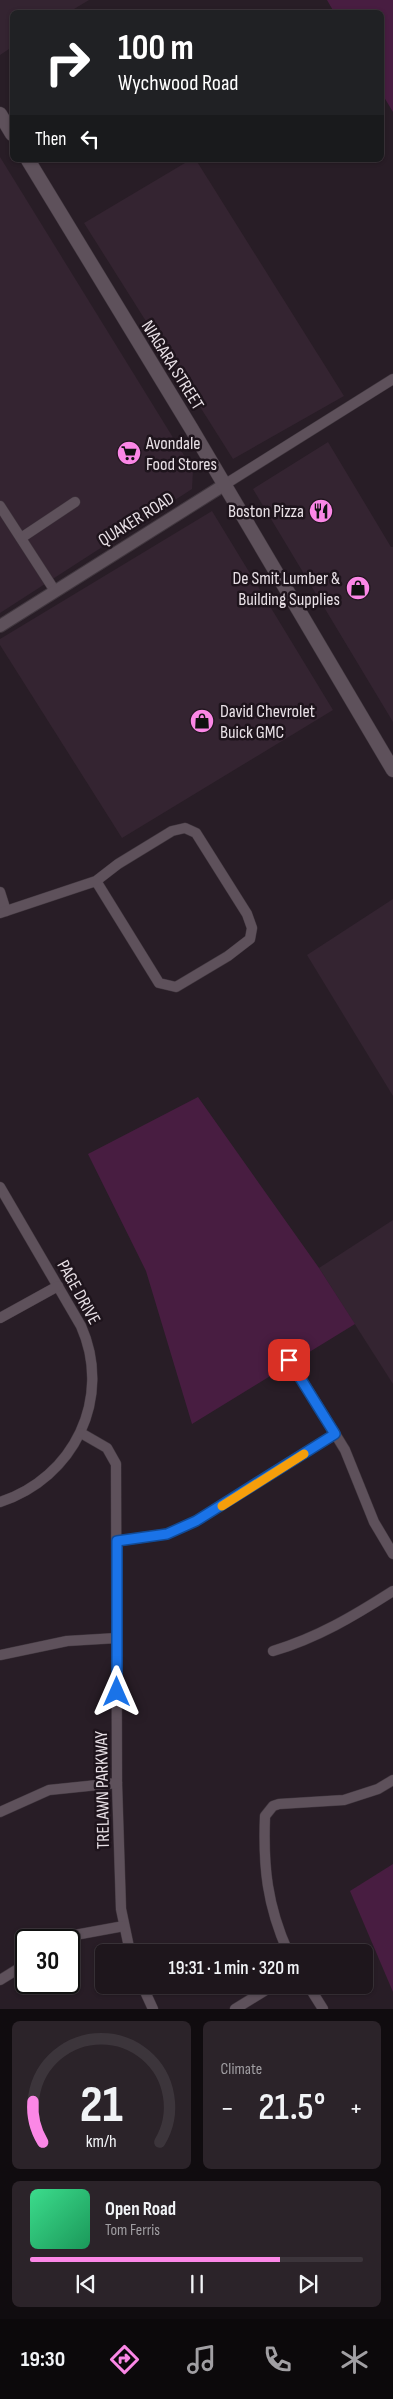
<!DOCTYPE html>
<meta charset="utf-8">
<style>
body{margin:0;font-family:"Sofia Sans Condensed",sans-serif;background:#2b2329;color:#f1f3f6;height:100vh;display:flex;flex-direction:column;font-size:19px;white-space:nowrap}
*{box-sizing:border-box;margin:0}
p{font-size:16px;color:#a19fa3}
.icon{flex:none;width:28px;height:28px;fill:none;stroke:currentColor;stroke-width:2;stroke-linecap:round;stroke-linejoin:round}
.map{position:relative;height:2009px;overflow:hidden}
.details{display:flex;flex-direction:column;gap:12px;padding:12px;background:#100c0f;flex:1}
.details>*{flex:none}
.hud{position:absolute;left:10px;top:10px;width:374px;height:152px;border-radius:8px;box-shadow:0 1px 4px #0004,0 0 0 1px #3c353b;background:#202124;color:#fff;overflow:hidden}
.speed{position:absolute;left:15px;top:1929px;display:flex;gap:10px;font-size:25px;font-weight:700;text-align:center}
.speed>*{display:grid;place-content:center;width:65px;height:65px;border-radius:50%;background:#1e161c;box-shadow:0 1px 4px #0004,0 0 0 1px #3c353b;line-height:1}
.speed .limit{border:2px solid #111;border-radius:8px;background:#fff;color:#111}
.pin{position:absolute;display:grid;place-items:center;width:42px;height:42px;color:#fff;margin:-21px;border-radius:10px;box-shadow:0 2px 8px #0006}
.me{position:absolute;width:55px;margin:-28px;rotate:0deg;stroke-linejoin:round;filter:drop-shadow(0 0 4px #0008)}
.turn{display:flex;align-items:center;gap:18px;height:105px;padding:0 25px;font-size:22px}
.turn .icon{width:65px;height:65px;stroke-width:2.5}
.turn b{display:block;font-size:35px;line-height:42px}
.then{display:flex;align-items:center;height:48px;padding:0 25px;background:#0003;gap:10px;font-size:19px}
.big{font-size:38px;font-weight:600;line-height:1.1}
.details .widget{flex:1;display:flex;flex-direction:column;justify-content:center;gap:8px;min-width:0;padding:0 18px;border-radius:8px;background:#2b2329}
.details .dial{align-items:center;gap:0}
.dial svg{height:130px;overflow:visible;fill:none;stroke:#3c353b;stroke-width:7;stroke-linecap:round;text-anchor:middle}
.dial text{fill:#f1f3f6;stroke:none}
.song{display:flex;align-items:center;gap:15px}
.cover{width:60px;height:60px;border-radius:8px;background:linear-gradient(135deg,hsl(150 70% 55%),hsl(150 70% 35%))}
.played{height:5px;border-radius:2px;background:linear-gradient(90deg,#fb87e6 75%,#3c353b 75%)}
.keys{display:flex;justify-content:space-around;direction:ltr}
.heat{display:flex;justify-content:space-between;align-items:center;font-size:28px;direction:ltr}
.details .tiles{flex:1;display:grid;gap:12px;grid-template-columns:1fr 1fr}
.widget:last-child{grid-column:span 2}
.trip{position:absolute;left:95px;top:1944px;width:278px;height:50px;border-radius:8px;background:#1e161c;box-shadow:0 1px 4px #0004,0 0 0 1px #3c353b;font-weight:600;line-height:50px;text-align:center}
.dock{display:flex;height:80px;justify-content:space-around;align-items:center;background:#0c090b;color:#a19fa3}
.dock .icon{width:35px;height:35px}
.dock .active{color:#fb87e6}
.dock b{font-size:22px;color:#f1f3f6}
.map>svg:first-child{display:block}
.built{fill:#342431}
.green{fill:#481d41}
.lines{fill:none;stroke-linecap:round;stroke-linejoin:round}
.minor-casing{stroke:#41373f;stroke-width:11}
.tertiary-casing{stroke:#41373f;stroke-width:14}
.secondary-casing{stroke:#41373f;stroke-width:15}
.minor{stroke:#5e515b;stroke-width:10}
.tertiary{stroke:#5e515b;stroke-width:12}
.secondary{stroke:#5e515b;stroke-width:14}
.route-casing{stroke:#114b97;stroke-width:12}
.route{stroke:#1a73e8;stroke-width:9}
.slow{stroke:#f59e0b;stroke-width:9}
.labels{text-anchor:middle;stroke-width:5;stroke-linejoin:round;paint-order:stroke}
.street-label{font-size:18px;fill:#e9e1e7;stroke:#1e141c}
.poi-label{font-size:18px;fill:#e9e1e7;stroke:#1e141c;text-anchor:start}
</style>
<div class="map">
<svg width="393" height="2009" viewBox="0 0 393 2009">
<rect width="100%" height="100%" fill="#281d26"/>
<g class="built">
<path d="M0 0H89L69 12H12V47L0 55Z"/>
<path d="M0 157 193 470 192 489 0 613Z"/>
<path d="M190 160H196L344 396 233 459 84 223Z"/>
<path d="M328 442 391 547H393V722L253 489Z"/>
<path d="M212 511 333 710 122 838 0 645V639Z"/>
<path d="M393 899V1096L307 955Z"/>
<path d="M393 1220V1384L319 1268Z"/>
</g>
<g class="green">
<path d="M327 0H393V112L381 92V12H334Z"/>
<path d="M198 1097 319 1268 355 1324 192 1424 146 1271 88 1154Z"/>
<path d="M393 1864V1992L350 1891Z"/>
</g>
<g class="lines">
<g class="minor-casing">
<g id="minor">
<path d="M224 485 393 379"/>
<path d="M0 506 55 591"/>
<path d="M21 538 75 502"/>
<path d="M0 892 6 911"/>
<path d="M0 913 96 881 118 864 172 831 185 828 196 833 247 914 252 928 250 939 228 956 176 987 159 983 96 881"/>
<path d="M0 1187 81 1326C113 1398 74 1478 0 1502"/>
<path d="M0 1318 58 1286"/>
<path d="M289 1359 345 1450 374 1522 393 1554"/>
<path d="M81 1433 107 1448 116 1464 117 1783 121 1909 130 1952"/>
<path d="M117 1541 167 1534 196 1521 335 1434"/>
<path d="M273 1651C317 1638 354 1616 393 1591"/>
<path d="M0 1655 67 1641 117 1638"/>
<path d="M0 1812 49 1790 117 1783"/>
<path d="M67 1940 75 1935 124 1926"/>
<path d="M288 1952C267 1905 263 1867 265 1816L273 1806 279 1804 344 1800 378 1789 393 1780"/>
<path d="M0 1980 26 1964"/>
<path d="M142 1985 153 2009"/>
<path d="M308 1985 323 2009"/>
<path d="M235 2009 274 1985"/>
</g>
</g>
<g class="tertiary-casing">
<path id="tertiary" d="M0 626 224 485"/>
</g>
<g class="secondary-casing">
<g id="secondary">
<path d="M0 114 12 134"/>
<path d="M28 160 191 428 393 770"/>
</g>
</g>
<use href="#minor" class="minor"/>
<use href="#tertiary" class="tertiary"/>
<use href="#secondary" class="secondary"/>
</g>
<g class="lines">
<g class="route-casing">
<path id="route" d="M117 1692V1541L167 1534 196 1521 335 1434 289 1360"/>
</g>
<use href="#route" class="route"/>
<path class="slow" d="M222 1506 304 1454"/>
</g>
<defs>
<g id="supermarket-disc" transform="scale(1.25)"><circle r="9.5" fill="#fb87e6" stroke="#1e141c"/><path d="M-6-5.5h2.5l.6 2H6L4.5 2H-2.5L-4.4-4H-6ZM-1.5 3.2a1.3 1.3 0 1 0 .1 0ZM3 3.2a1.3 1.3 0 1 0 .1 0Z" fill="#111"/></g>
<g id="restaurant-disc" transform="scale(1.25)"><circle r="9.5" fill="#fb87e6" stroke="#1e141c"/><path d="M-5-6h1v4h1v-4h1v4h1v-4h1v5L-1.5 .5V6h-2V.5L-5-1ZM5-6V6H3V1.5H1.5Q1.5-4 5-6Z" fill="#111"/></g>
<g id="shop-disc" transform="scale(1.25)"><circle r="9.5" fill="#fb87e6" stroke="#1e141c"/><path d="M-5-2.5h2.3a2.7 3.5 0 0 1 5.4 0H5L5.5 6h-11ZM-1.5-2.5h3a1.5 2.3 0 0 0-3 0Z" fill="#111"/></g>
</defs>
<g fill-rule="evenodd">
<use href="#supermarket-disc" x="129" y="453"/>
<use href="#restaurant-disc" x="321" y="511"/>
<use href="#shop-disc" x="358" y="588"/>
<use href="#shop-disc" x="202" y="721"/>
</g>
<g class="labels">
<g class="street-label">
<text transform="translate(173 365) rotate(58)" y="6">NIAGARA STREET</text>
<text transform="translate(136 519) rotate(-32)" y="6">QUAKER ROAD</text>
<text transform="translate(79 1292) rotate(61)" y="6">PAGE DRIVE</text>
<text transform="translate(102 1790) rotate(-91)" y="6">TRELAWN PARKWAY</text>
</g>
<g class="poi-label">
<text x="146" y="449">Avondale<tspan x="146" dy="21">Food Stores</tspan></text>
<text x="304" y="517" text-anchor="end">Boston Pizza</text>
<text x="340" y="584" text-anchor="end">De Smit Lumber &amp;<tspan x="340" dy="21">Building Supplies</tspan></text>
<text x="220" y="717">David Chevrolet<tspan x="220" dy="21">Buick GMC</tspan></text>
</g>
</g>
</svg>
<div class="speed"><div class="limit">30</div></div>
<div class="pin" style="left:289px;top:1360px;background:#d93025"><svg class="icon" aria-label="arrive" viewBox="0 0 24 24"><path d="M6 21V4h12l-3 4 3 4H6"/></svg></div>
<svg class="me" style="left:117px;top:1692px" viewBox="-20 -20 40 40"><path d="M0-17L14 15 0 8-14 15z" fill="#1a73e8" stroke="#fff" stroke-width="4"/></svg>
<div class="trip">19:31 · 1 min · 320 m</div>
<div class="hud">
<div class="turn"><svg class="icon" aria-label="right" viewBox="0 0 24 24"><path d="M7 20v-9h11M14 6l5 5-5 5"/></svg><div><b>100 m</b>Wychwood Road</div></div>
<div class="then">Then<svg class="icon" aria-label="left" viewBox="0 0 24 24"><path d="M17 20v-9H6M10 6l-5 5 5 5"/></svg></div>
</div>
</div>
<section class="details">
<div class="tiles">
<div class="widget dial"><svg viewBox="0 0 100 80">
<path d="M14 69A42 42 0 1 1 86 69"/>
<path d="M14 69A42 42 0 0 1 8 44" stroke="#fb87e6"/>
<text x="50" y="56" font-size="32" font-weight="700">21</text>
<text x="50" y="72" font-size="11">km/h</text>
</svg></div>
<div class="widget"><p>Climate</p>
<div class="heat"><a>−</a><b class="big">21.5°</b><a>+</a></div>
</div>
<div class="widget">
<div class="song"><i class="cover"></i><div><b>Open Road</b><p>Tom Ferris</p></div></div>
<div class="played"></div>
<div class="keys"><svg class="icon" aria-label="previous" viewBox="0 0 24 24"><path d="M18 5L8 12l10 7zM5 5v14"/></svg><svg class="icon" aria-label="pause" viewBox="0 0 24 24"><path d="M8 5v14M16 5v14"/></svg><svg class="icon" aria-label="next" viewBox="0 0 24 24"><path d="M6 5l10 7-10 7zM19 5v14"/></svg></div>
</div>
</div>
</section>
<nav class="dock">
<b>19:30</b>
<svg class="icon active" aria-label="directions" viewBox="0 0 24 24"><path d="M12 3l9 9-9 9-9-9zM9 14v-3h6M13 9l2 2-2 2"/></svg>
<svg class="icon" aria-label="music" viewBox="0 0 24 24"><path d="M9 18V5l10-2v13"/><circle cx="6" cy="18" r="3"/><circle cx="16" cy="16" r="3"/></svg>
<svg class="icon" aria-label="phone" viewBox="0 0 24 24"><path d="M5 4h4l2 5-3 2q2 4 5 5l2-3 5 2v4C11 20 4 13 5 4z"/></svg>
<svg class="icon" aria-label="climate" viewBox="0 0 24 24"><path d="M12 3v18M4 7l16 10M4 17L20 7"/></svg>
</nav>
